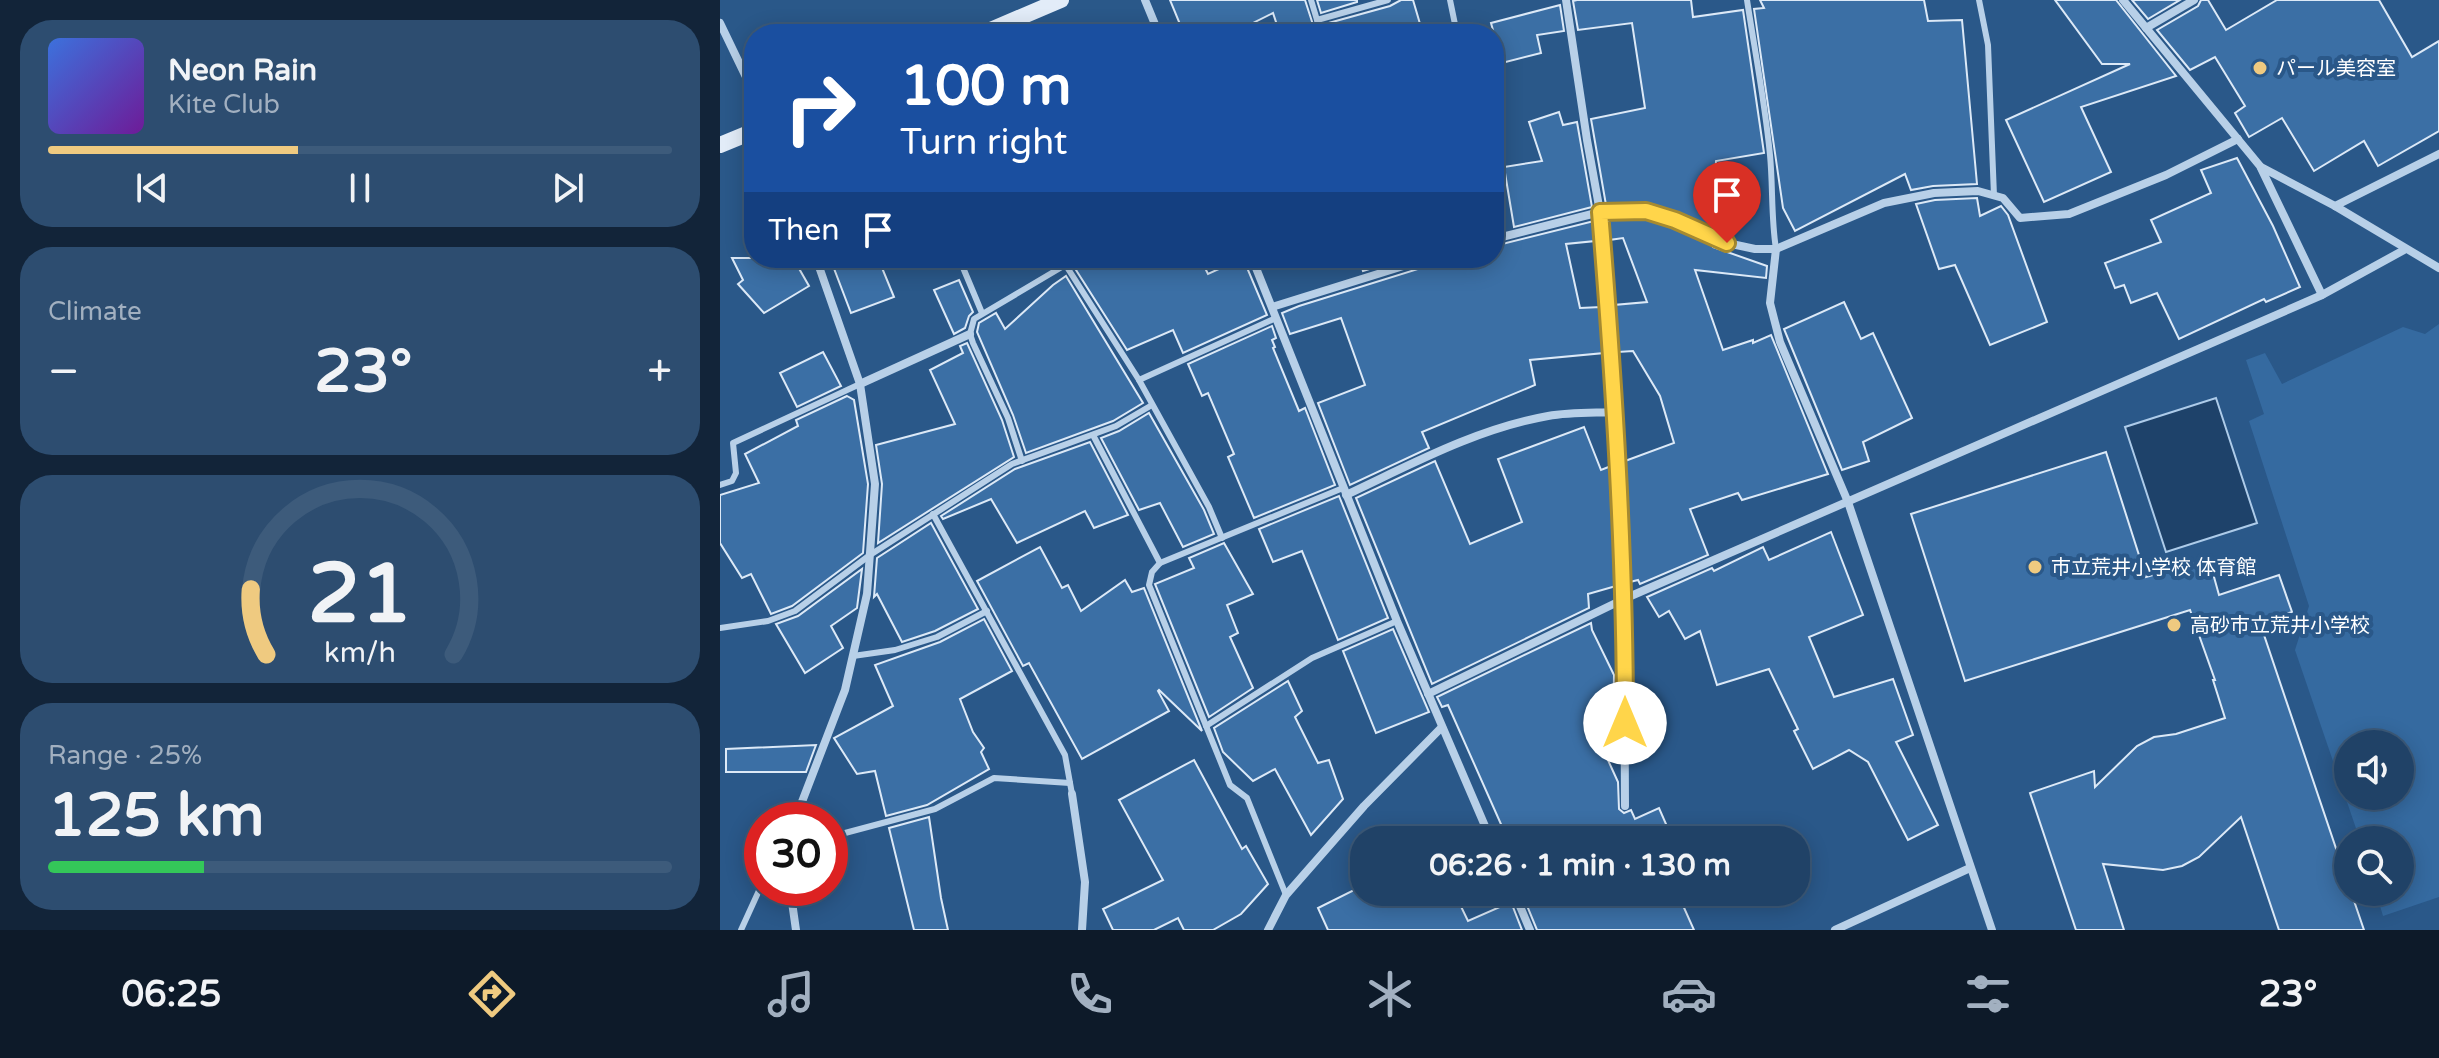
<!DOCTYPE html>
<meta charset="utf-8">
<style>
body{margin:0;font-family:"Varela Round","Noto Sans JP",sans-serif;background:#2d4d70;color:#f1f3f6;height:100vh;display:flex;flex-direction:column;font-size:30px;white-space:nowrap}
*{box-sizing:border-box;margin:0}
p{font-size:26px;color:#a2b0c0}
.icon{flex:none;width:44px;height:44px;fill:none;stroke:currentColor;stroke-width:2;stroke-linecap:round;stroke-linejoin:round}
.map{position:relative;flex:1;overflow:hidden}
.panel{display:flex;flex-direction:column;gap:20px;padding:20px;background:#122439;width:720px}
.panel>*{flex:none}
.guide{position:absolute;left:24px;top:24px;width:760px;height:244px;border-radius:32px;box-shadow:0 4px 20px #0003,0 0 0 2px #3d5b7b;background:#1a4fa0;color:#fff;overflow:hidden}
.buttons{position:absolute;left:1614px;top:730px;display:grid;gap:16px}
.buttons a{display:grid;place-items:center;width:80px;height:80px;border-radius:50%;background:#204267;box-shadow:0 4px 20px #0003,0 0 0 2px #3d5b7b;font-size:40px}
.speed{position:absolute;left:24px;top:802px;display:flex;gap:16px;font-size:40px;font-weight:700;text-align:center}
.speed>*{display:grid;place-content:center;width:104px;height:104px;border-radius:50%;background:#204267;box-shadow:0 4px 20px #0003,0 0 0 2px #3d5b7b;line-height:1}
.speed .limit{border:12px solid #d22;background:#fff;color:#111}
.pin{position:absolute;display:grid;place-items:center;width:68px;height:68px;color:#fff;margin:-82px -34px;border-radius:50% 50% 50% 0;rotate:-45deg;box-shadow:0 0 8px #0007}
.pin .icon{rotate:45deg}
.me{position:absolute;width:88px;margin:-44px;rotate:0deg;stroke-linejoin:round;filter:drop-shadow(0 0 6px #0008)}
.turn{display:flex;align-items:center;gap:28px;height:168px;padding:0 24px;font-size:36px}
.turn .icon{width:104px;height:104px;stroke-width:2.5}
.turn b{display:block;font-size:56px;line-height:68px}
.then{display:flex;align-items:center;height:76px;padding:0 24px;background:#0003;gap:16px;font-size:30px}
.big{font-size:60px;font-weight:700;line-height:1.1}
.panel .tile{flex:1;display:flex;flex-direction:column;justify-content:center;gap:12px;min-width:0;padding:0 28px;border-radius:32px;background:#2d4d70}
.panel .dial{align-items:center;gap:0}
.dial svg{height:208px;overflow:visible;fill:none;stroke:#3d5b7b;stroke-width:7;stroke-linecap:round;text-anchor:middle}
.dial text{fill:#f1f3f6;stroke:none}
.song{display:flex;align-items:center;gap:24px}
.cover{width:96px;height:96px;border-radius:12px;background:linear-gradient(135deg,hsl(220 70% 55%),hsl(280 70% 35%))}
.played{height:8px;border-radius:4px;background:linear-gradient(90deg,#efca80 40%,#3d5b7b 40%)}
.keys{display:flex;justify-content:space-around;direction:ltr}
.heat{display:flex;justify-content:space-between;align-items:center;font-size:44px;direction:ltr}
.charge{height:12px;border-radius:6px;background:linear-gradient(90deg,#34c759 25%,#3d5b7b 0)}
.trip{position:absolute;left:630px;top:826px;width:460px;height:80px;border-radius:32px;background:#204267;box-shadow:0 4px 20px #0003,0 0 0 2px #3d5b7b;font-weight:700;line-height:80px;text-align:center}
.dock{display:flex;height:128px;justify-content:space-around;align-items:center;background:#0d1a29;color:#a2b0c0}
.dock .icon{width:56px;height:56px}
.dock .on{color:#efca80}
.dock b{font-size:36px;color:#f1f3f6}
main{display:flex;flex:1;min-height:0}
.map>svg:first-child{display:block}
.green{fill:#356aa0;fill-rule:evenodd}
.water{fill:#1e426a;stroke:#adcbe9;stroke-width:2}
.building{fill:#3b6fa5;stroke:#dce9f7;stroke-width:2}
.lines{fill:none;stroke-linecap:round;stroke-linejoin:round}
.lane{stroke:#b8d0e8;stroke-width:6}
.street{stroke:#b8d0e8;stroke-width:8}
.secondary{stroke:#e2ecf8;stroke-width:16}
.route-casing{stroke:#a68a30;stroke-width:20}
.route{stroke:#ffd54a;stroke-width:14}
.poi-dot{fill:#efca80;stroke:#2a5889;stroke-width:3}
.labels{text-anchor:middle;stroke-width:8;stroke-linejoin:round;paint-order:stroke}
.poi-label{font-size:20px;fill:#fff;stroke:#2a5889;text-anchor:start}
</style>
<main>
<section class="panel">
<div class="tile">
<div class="song"><i class="cover"></i><div><b>Neon Rain</b><p>Kite Club</p></div></div>
<div class="played"></div>
<div class="keys"><svg class="icon" aria-label="previous" viewBox="0 0 24 24"><path d="M18 5L8 12l10 7zM5 5v14"/></svg><svg class="icon" aria-label="pause" viewBox="0 0 24 24"><path d="M8 5v14M16 5v14"/></svg><svg class="icon" aria-label="next" viewBox="0 0 24 24"><path d="M6 5l10 7-10 7zM19 5v14"/></svg></div>
</div>
<div class="tile"><p>Climate</p>
<div class="heat"><a>−</a><b class="big">23°</b><a>+</a></div>
</div>
<div class="tile dial"><svg viewBox="0 0 100 80">
<path d="M14 69A42 42 0 1 1 86 69"/>
<path d="M14 69A42 42 0 0 1 8 44" stroke="#efca80"/>
<text x="50" y="56" font-size="32" font-weight="700">21</text>
<text x="50" y="72" font-size="11">km/h</text>
</svg></div>
<div class="tile"><p>Range · 25%</p><b class="big">125 km</b><div class="charge"></div></div>
</section>
<div class="map">
<svg width="1719" height="930" viewBox="0 0 1719 930">
<rect width="100%" height="100%" fill="#2a5889"/>
<path class="green" d="M1719 324V897L1663 916 1656 892H1680V840H1640L1575 650 1589 606 1529 421 1544 414 1526 360 1545 353 1562 384 1683 327 1705 334ZM1628 744H1680V796H1628Z"/>
<path class="water" d="M1496 398 1537 523 1446 552 1405 427Z"/>
<g class="building">
<path d="M450 0H585L596 34H560L553 13 511 34H464Z"/>
<path d="M597 0H637V2L601 13Z"/>
<path d="M681 0H693L703 34H608L605 24 670 6Z"/>
<path d="M857 0H971L973 17 1023 10 1044 153 996 161 994 229 958 214 928 204 886 205 871 119 925 108 912 23 858 30 853 1Z"/>
<path d="M1040 0H1204L1208 21 1242 20 1257 184 1213 186 1191 190 1185 174 1075 231 1063 208 1034 9 1044 8Z"/>
<path d="M1335 0H1396L1456 76 1361 107 1391 172 1324 202 1286 120 1410 64H1382Z"/>
<path d="M1412 0H1460L1428 19Z"/>
<path d="M1481 0H1488L1506 30 1557 0H1659L1692 57 1719 41V131L1658 166 1644 141 1594 171 1562 118 1529 137 1515 113 1525 106 1495 57 1470 70 1437 30 1478 6Z"/>
<path d="M840 5 844 31 817 35 821 53 774 65V34L771 23Z"/>
<path d="M839 112 843 125 857 122 872 207 794 227 784 167 822 161 809 122Z"/>
<path d="M1517 158 1553 226 1580 287 1546 302 1544 299 1459 339 1437 293 1411 303 1404 285 1395 288 1385 263 1441 242 1431 220 1491 193 1481 170Z"/>
<path d="M1257 198 1260 216 1281 206 1288 215 1327 322 1270 345 1235 265 1219 269 1196 204 1215 200Z"/>
<path d="M925 218 953 227 993 244V247L1047 266 1046 278 975 270 1003 350 1033 340V343L1051 335 1108 474 1022 500 1018 493 970 509 988 555 920 584 918 580 910 582 905 461 954 443 940 396 913 351 898 352 894 305 927 302 903 238 889 240 888 219Z"/>
<path d="M874 221 875 241 846 244 860 308 881 307 884 353 810 360 815 385 702 432 709 448 630 485 598 403 645 385 621 318 570 334 562 313 579 306 711 265 716 258H774V246Z"/>
<path d="M12 258H73L89 286 44 313 18 284 23 280Z"/>
<path d="M110 258H158L174 297 131 313Z"/>
<path d="M374 258H480L488 274 523 258 547 315 463 353 453 330 407 350 356 270Z"/>
<path d="M639 258H686L643 271Z"/>
<path d="M346 276 423 403 393 421 306 453 293 415 257 332 259 323 276 313 285 329 333 285Z"/>
<path d="M239 280 253 312 249 316 245 328 234 334 214 290Z"/>
<path d="M1124 302 1141 339 1153 333 1192 418 1143 442 1149 461 1122 470 1064 329Z"/>
<path d="M552 326 556 338 552 340 555 347 553 348 579 411 585 408 615 485 534 518 508 457 514 454 488 393 482 396 468 364Z"/>
<path d="M247 343 282 420 294 457 158 543 162 484 156 445 235 424 210 370 243 353 240 346Z"/>
<path d="M103 352 121 386 77 407 60 373Z"/>
<path d="M127 396 134 400 148 484 143 553 72 606 51 614 31 574 22 578 0 543V495L39 483 25 454 78 426 76 420Z"/>
<path d="M429 413 484 510 494 534 463 547 440 503 419 510 381 438 399 431Z"/>
<path d="M864 427 881 470 891 466 896 586 868 594 869 608 712 684 636 498 715 461 750 544 802 522 778 459Z"/>
<path d="M370 442 408 515 374 528 365 511 297 543 271 499 223 519 221 516 295 469Z"/>
<path d="M1386 452 1426 577 1489 559 1499 595 1559 575 1572 612 1540 623 1628 884V892H1631L1644 930H1559L1521 817 1479 857 1462 866 1443 870 1383 864 1404 930H1356L1310 793 1374 771 1375 787 1417 746 1434 737 1456 734 1505 718 1493 680H1495L1470 610 1245 681 1191 514Z"/>
<path d="M619 496 668 618 618 640 582 551 553 562 539 529Z"/>
<path d="M211 523 258 609 215 631 182 642 157 594 154 597 157 558Z"/>
<path d="M1111 532 1143 615 1089 637 1114 697 1173 679 1193 735 1176 742 1218 825 1188 840 1148 762 1129 750 1093 769 1074 731 1078 729 1049 669 997 685 980 631 965 639 949 611 939 617 927 597 992 568 994 571 1043 547 1049 560Z"/>
<path d="M504 543 533 594 507 605 518 633 510 637 533 688 489 717 435 584 474 568 469 558Z"/>
<path d="M320 547 342 588 348 585 361 611 405 580 412 592 424 588 482 731 439 690 438 691 449 711 362 759 309 663 303 666 257 581Z"/>
<path d="M142 569 137 608 111 626 123 648 85 673 56 624 78 616Z"/>
<path d="M264 619 292 671 240 699 253 732 264 748 261 752 269 769 207 805 166 816 155 771 137 774 114 738 173 706 155 665 220 642Z"/>
<path d="M871 623 872 630 894 675 893 729 877 736 898 782 899 809 904 813 911 810 915 819 939 808 953 840H788L728 705 722 707 717 697Z"/>
<path d="M673 629 709 712 656 733 623 651Z"/>
<path d="M568 681 582 711 575 717 598 763 609 760 623 799 591 835 555 769 533 781 503 752 494 728Z"/>
<path d="M96 745 86 772H6V749Z"/>
<path d="M474 760 522 849 526 846 548 884 521 914 493 930H464L458 918 434 930H393L383 909 443 880 399 800Z"/>
<path d="M209 817 221 898 228 930H194L169 828Z"/>
<path d="M644 885V892H734L748 921 791 902 802 930H608L598 908Z"/>
<path d="M813 892H957L974 930H817L803 896Z"/>
</g>
<g class="lines">
<g class="lane">
<path d="M591 0 597 20 668 0"/>
<path d="M730 0 737 34"/>
<path d="M1027 0C1035 52 1045 103 1050 155 1053 186 1051 218 1056 249"/>
<path d="M1259 0 1268 45 1274 196"/>
<path d="M597 20 602 34"/>
<path d="M774 199 784 237"/>
<path d="M239 258 262 313"/>
<path d="M345 264 419 380 489 507 502 538"/>
<path d="M419 380 556 318"/>
<path d="M373 435 440 563"/>
<path d="M302 461 288 418 253 343 250 334 254 319 357 258"/>
<path d="M0 485 12 481 16 473 13 443 140 384"/>
<path d="M213 514 345 755 352 794"/>
<path d="M0 628 48 621 75 611 150 555 292 464 396 426 432 405"/>
<path d="M133 656 175 650 217 637 267 611"/>
<path d="M486 726 592 658 677 621"/>
<path d="M110 837 215 809 274 778 350 783"/>
<path d="M566 895 527 798 510 785 429 585 432 572 440 563 623 488"/>
<path d="M21 930 42 884"/>
</g>
<g class="street">
<path d="M425 0 439 34"/>
<path d="M846 0 867 140 880 212 896 412 904 612 905 806"/>
<path d="M1403 0 1540 166 1602 295"/>
<path d="M0 23 26 77 34 105"/>
<path d="M1426 28 1474 0"/>
<path d="M1541 167 1615 206 1719 268"/>
<path d="M1615 206 1719 154"/>
<path d="M774 239 880 212 926 211 955 220 1007 243 1035 249H1056L1164 203 1214 193 1258 191 1283 198 1300 218 1349 214 1446 175 1518 139"/>
<path d="M1056 249 1050 303 1060 342 1128 502 1272 930"/>
<path d="M532 258 677 621 771 840"/>
<path d="M552 307 709 258"/>
<path d="M140 384 250 334"/>
<path d="M626 495C692 464 756 429 828 416 850 412 873 413 896 412"/>
<path d="M708 694 904 599 1602 295 1684 250"/>
<path d="M352 794 365 882 362 930"/>
<path d="M75 820 125 690 147 594 155 484 140 384 96 258"/>
<path d="M70 888 76 930"/>
<path d="M794 892 810 930"/>
<path d="M548 930 566 895 644 806 722 727"/>
<path d="M1115 930 1250 868"/>
</g>
<g class="secondary">
<path d="M261 34 341 0"/>
<path d="M0 145 34 131"/>
</g>
</g>
<g class="lines">
<g class="route-casing">
<path id="route" d="M905 723C905 552 894 382 880 212L926 211 955 220 1007 243"/>
</g>
<use href="#route" class="route"/>
</g>
<g class="poi-dot">
<circle cx="1540" cy="68" r="8"/>
<circle cx="1315" cy="567" r="8"/>
<circle cx="1454" cy="625" r="8"/>
</g>
<g class="labels">
<g class="poi-label">
<text x="1556" y="75">パール美容室</text>
<text x="1331" y="574">市立荒井小学校 体育館</text>
<text x="1470" y="632">高砂市立荒井小学校</text>
</g>
</g>
</svg>
<div class="buttons">
<a><svg class="icon" aria-label="sound" viewBox="0 0 24 24"><path d="M4 9h4l5-4v14l-5-4H4zM17 9q2 3 0 6"/></svg></a>
<a><svg class="icon" aria-label="search" viewBox="0 0 24 24"><circle cx="10" cy="10" r="6"/><path d="M15 15l6 6"/></svg></a>
</div>
<div class="speed"><div class="limit">30</div></div>
<div class="pin" style="left:1007px;top:243px;background:#d93025"><svg class="icon" aria-label="arrive" viewBox="0 0 24 24"><path d="M6 21V4h12l-3 4 3 4H6"/></svg></div>
<svg class="me" style="left:905px;top:723px" viewBox="-20 -20 40 40"><circle r="19" fill="#fff"/><path d="M0-13L10 11 0 6-10 11z" fill="#ffd54a"/></svg>
<div class="trip">06:26 · 1 min · 130 m</div>
<div class="guide">
<div class="turn"><svg class="icon" aria-label="right" viewBox="0 0 24 24"><path d="M7 20v-9h11M14 6l5 5-5 5"/></svg><div><b>100 m</b>Turn right</div></div>
<div class="then">Then<svg class="icon" aria-label="arrive" viewBox="0 0 24 24"><path d="M6 21V4h12l-3 4 3 4H6"/></svg></div>
</div>
</div>
</main>
<nav class="dock">
<b>06:25</b>
<svg class="icon on" aria-label="directions" viewBox="0 0 24 24"><path d="M12 3l9 9-9 9-9-9zM9 14v-3h6M13 9l2 2-2 2"/></svg>
<svg class="icon" aria-label="music" viewBox="0 0 24 24"><path d="M9 18V5l10-2v13"/><circle cx="6" cy="18" r="3"/><circle cx="16" cy="16" r="3"/></svg>
<svg class="icon" aria-label="phone" viewBox="0 0 24 24"><path d="M5 4h4l2 5-3 2q2 4 5 5l2-3 5 2v4C11 20 4 13 5 4z"/></svg>
<svg class="icon" aria-label="climate" viewBox="0 0 24 24"><path d="M12 3v18M4 7l16 10M4 17L20 7"/></svg>
<svg class="icon" aria-label="car" viewBox="0 0 24 24"><path d="M5 17H2v-5l4-1 3-4h7l3 4 3 1v5h-3M9 17h6M6 11h13"/><circle cx="7" cy="17" r="2"/><circle cx="17" cy="17" r="2"/></svg>
<svg class="icon" aria-label="filters" viewBox="0 0 24 24"><path d="M4 7h16M4 17h16"/><circle cx="9" cy="7" r="2"/><circle cx="15" cy="17" r="2"/></svg>
<b>23°</b>
</nav>
